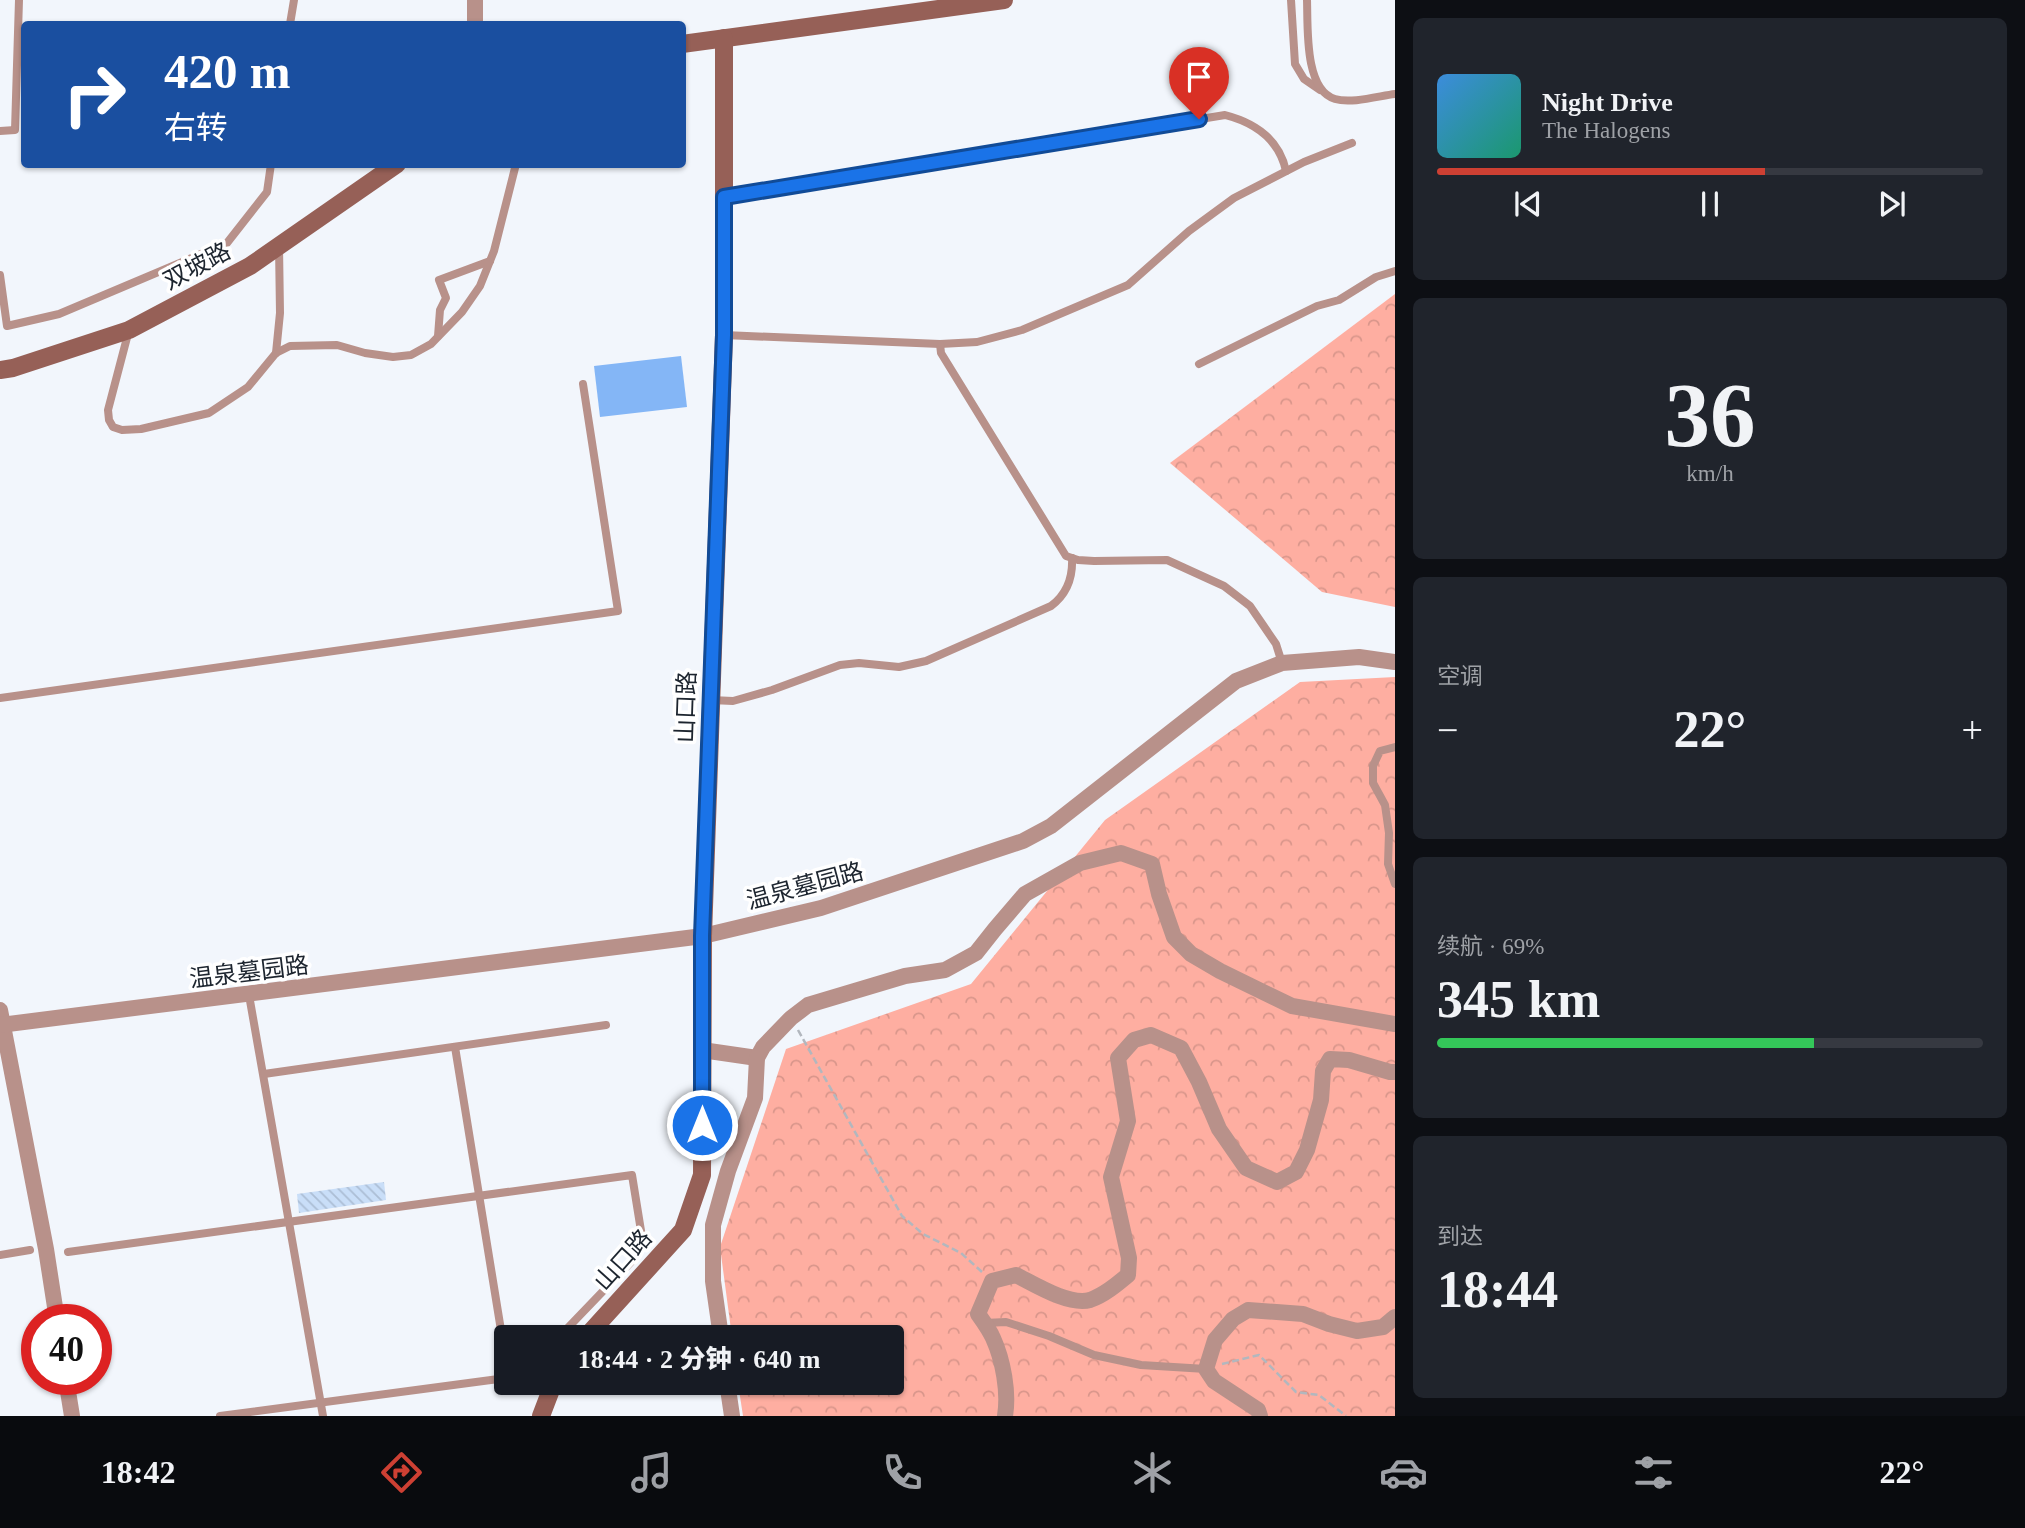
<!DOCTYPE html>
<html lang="zh">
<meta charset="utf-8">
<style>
body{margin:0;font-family:"Times New Roman","Noto Sans SC",serif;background:#20242c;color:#f1f3f6;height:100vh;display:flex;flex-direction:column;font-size:26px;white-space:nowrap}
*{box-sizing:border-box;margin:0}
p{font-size:23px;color:#9ea1a6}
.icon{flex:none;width:38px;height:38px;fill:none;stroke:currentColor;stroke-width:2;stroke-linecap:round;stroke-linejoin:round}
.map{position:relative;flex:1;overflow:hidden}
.drawer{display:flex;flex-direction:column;gap:18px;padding:18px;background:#0d0f14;width:630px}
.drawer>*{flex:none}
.guide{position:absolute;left:21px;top:21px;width:665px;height:147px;border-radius:7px;box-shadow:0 2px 5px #0004;background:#1a4fa0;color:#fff;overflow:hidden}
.speed{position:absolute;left:21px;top:1304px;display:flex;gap:14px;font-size:35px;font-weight:700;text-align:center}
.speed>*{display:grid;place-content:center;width:91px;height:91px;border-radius:50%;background:#171b24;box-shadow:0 2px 5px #0004;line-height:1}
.speed .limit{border:10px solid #d22;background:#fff;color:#111}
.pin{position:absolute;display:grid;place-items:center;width:60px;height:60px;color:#fff;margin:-72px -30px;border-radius:50% 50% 50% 0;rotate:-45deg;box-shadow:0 0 7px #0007}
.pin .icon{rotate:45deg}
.me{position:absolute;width:77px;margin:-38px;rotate:0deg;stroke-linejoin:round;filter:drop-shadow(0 0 5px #0008)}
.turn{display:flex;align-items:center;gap:24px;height:147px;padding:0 28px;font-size:32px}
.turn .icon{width:91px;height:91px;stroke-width:2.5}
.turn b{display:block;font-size:49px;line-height:60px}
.big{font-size:52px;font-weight:800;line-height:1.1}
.drawer .tile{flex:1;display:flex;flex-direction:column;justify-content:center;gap:10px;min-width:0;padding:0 24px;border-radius:10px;background:#20242c}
.drawer .dial{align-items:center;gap:0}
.dial b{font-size:91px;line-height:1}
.song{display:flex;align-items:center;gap:21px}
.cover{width:84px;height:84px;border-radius:10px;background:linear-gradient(135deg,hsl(210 70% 55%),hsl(160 70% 35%))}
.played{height:7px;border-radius:4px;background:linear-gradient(90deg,#cd4033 60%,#363941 60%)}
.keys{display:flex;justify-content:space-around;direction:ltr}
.heat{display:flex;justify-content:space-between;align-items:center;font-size:38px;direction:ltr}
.charge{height:10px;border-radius:5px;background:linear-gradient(90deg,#34c759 69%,#363941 0)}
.trip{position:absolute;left:494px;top:1325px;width:410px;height:70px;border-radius:7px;background:#171b24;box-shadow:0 2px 5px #0004;font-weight:800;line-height:70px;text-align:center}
.tab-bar{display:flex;height:112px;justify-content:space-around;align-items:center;background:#090b0e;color:#9ea1a6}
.tab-bar .icon{width:49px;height:49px}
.tab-bar .current{color:#cd4033}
.tab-bar b{font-size:32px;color:#f1f3f6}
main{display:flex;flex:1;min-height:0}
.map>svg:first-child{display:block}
.forest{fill:url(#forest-crowns)}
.water{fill:#84b6f6}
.building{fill:url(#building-back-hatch)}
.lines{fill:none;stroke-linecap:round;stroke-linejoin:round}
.path{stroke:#b2b7be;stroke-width:2.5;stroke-dasharray:7 3.5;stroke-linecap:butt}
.lane{stroke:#b8918a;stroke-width:8}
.street{stroke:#b8918a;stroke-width:16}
.secondary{stroke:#966057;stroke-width:18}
.route-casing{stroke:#114b97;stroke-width:18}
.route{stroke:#1a73e8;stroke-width:12}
.labels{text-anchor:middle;stroke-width:7;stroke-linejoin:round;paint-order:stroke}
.street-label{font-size:24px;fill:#1d252f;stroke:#fff}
</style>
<main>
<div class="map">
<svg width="1395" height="1416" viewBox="0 0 1395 1416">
<defs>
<pattern id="forest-crowns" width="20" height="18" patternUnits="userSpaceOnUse" patternTransform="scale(1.75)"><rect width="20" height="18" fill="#feaea1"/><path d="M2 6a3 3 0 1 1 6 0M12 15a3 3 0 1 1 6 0" fill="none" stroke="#d9968b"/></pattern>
<pattern id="building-back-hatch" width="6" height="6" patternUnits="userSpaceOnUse" patternTransform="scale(1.75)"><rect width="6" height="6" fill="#c9def8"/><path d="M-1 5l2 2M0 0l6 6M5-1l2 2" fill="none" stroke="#acbed5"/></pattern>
</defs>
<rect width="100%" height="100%" fill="#f2f6fc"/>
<g class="forest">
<path d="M1395 294V607L1322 592 1170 463Z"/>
<path d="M1395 677V1416H743L738 1383 891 1382V1337H732L720 1247 786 1049 971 984 1105 820 1300 682Z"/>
</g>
<path class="water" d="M681 356 687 407 600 417 594 366Z"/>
<path class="building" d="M384 1182 386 1200 299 1213 297 1194Z"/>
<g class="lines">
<g class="path">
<path d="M798 1030 902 1216 923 1234 961 1253 982 1272"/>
<path d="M1222 1364 1259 1355 1296 1392 1319 1395 1346 1416"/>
</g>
<g class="lane">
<path d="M1291 0 1295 64 1304 79 1320 90"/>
<path d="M1307 0C1308 26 1304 90 1335 99 1351 104 1379 96 1395 94"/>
<path d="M290 24 294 0"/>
<path d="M0 131 15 130 19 0"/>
<path d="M724 197 1225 115C1256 123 1279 139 1286 171"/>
<path d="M0 275 7 326 59 314 227 243 267 192 271 164"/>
<path d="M129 330 108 410 109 420 113 427 122 430 141 429 209 413 248 387 276 353 290 346 337 345 365 353 393 357 411 355 431 344 462 312 480 286 494 251 516 164"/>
<path d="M724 335 940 344 977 342 1022 330 1128 285 1189 231 1234 198 1304 162 1352 143"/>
<path d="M438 336 440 310 446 298 439 280 490 261"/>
<path d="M940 344 941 353 1066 556 1078 560 1094 561 1167 560 1224 586 1250 606 1276 644 1282 663"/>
<path d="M276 353 280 313 279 246"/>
<path d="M1199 364 1317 306 1339 300 1376 277 1395 271"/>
<path d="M0 698 618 611 583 384"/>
<path d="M711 700 733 701 772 690 840 665 859 663 899 667 926 661 1051 606C1067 594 1073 578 1072 558"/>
<path d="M1395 747 1380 751 1373 766V783L1385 805 1389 833 1388 864 1395 884"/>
<path d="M249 995 323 1416"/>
<path d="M455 1047 506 1361"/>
<path d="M264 1074 606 1025"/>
<path d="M68 1252 632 1175 642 1237 632 1261 559 1337"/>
<path d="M0 1255 30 1250"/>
<path d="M985 1323 1006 1322 1049 1336 1094 1355 1141 1365 1206 1369"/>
<path d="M220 1416 506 1378"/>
</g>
<g class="street">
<path d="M475 0V24"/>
<path d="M0 1010 46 1249 57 1320"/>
<path d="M0 1025 703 936 821 908 1023 841 1051 826 1236 681 1282 663 1359 657 1395 662"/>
<path d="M702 1050 757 1058"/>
<path d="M721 1337 713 1281V1225L728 1171 755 1098 757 1058 763 1047 791 1018 808 1005 905 976 945 970 976 953 995 929 1025 894 1080 863 1121 853 1152 864 1159 894 1174 937 1191 954 1220 971 1292 1006 1395 1024"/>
<path d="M66 1379 72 1416"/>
<path d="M727 1382 732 1416"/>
<path d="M1005 1416C1009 1392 1003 1360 993 1338 989 1329 983 1321 978 1314L992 1281 1016 1275C1034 1284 1069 1306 1090 1300 1104 1295 1116 1285 1128 1275L1129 1258 1111 1177 1128 1121 1118 1058 1134 1040 1151 1035 1181 1048 1199 1082 1219 1129 1246 1168 1277 1182 1296 1172 1307 1150 1321 1100 1323 1071 1330 1059 1349 1060 1390 1072H1395"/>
<path d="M1260 1416 1258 1410 1214 1381 1206 1369 1215 1340 1233 1319 1248 1310 1303 1314 1329 1324 1357 1331 1383 1327 1395 1317"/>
</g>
<g class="secondary">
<path d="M682 44 1004 0"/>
<path d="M0 370 13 368 129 330 250 266 397 164"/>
<path d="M586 1337 683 1230 702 1175 703 936 724 335V38"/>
<path d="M541 1416 554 1382"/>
</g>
</g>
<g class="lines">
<g class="route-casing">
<path id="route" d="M702 1125V936L724 335V197L1199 119"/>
</g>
<use href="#route" class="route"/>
</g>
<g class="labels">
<g class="street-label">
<text transform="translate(197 266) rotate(-28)" y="8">双坡路</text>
<text transform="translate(686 707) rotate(-88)" y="8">山口路</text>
<text transform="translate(805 886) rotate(-15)" y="8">温泉墓园路</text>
<text transform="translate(249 972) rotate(-7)" y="8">温泉墓园路</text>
<text transform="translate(623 1260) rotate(-48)" y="8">山口路</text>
</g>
</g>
</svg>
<div class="speed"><div class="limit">40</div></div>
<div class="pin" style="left:1199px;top:119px;background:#d93025"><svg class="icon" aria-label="arrive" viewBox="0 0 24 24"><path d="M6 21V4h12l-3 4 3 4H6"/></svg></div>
<svg class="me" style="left:702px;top:1125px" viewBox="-20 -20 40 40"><circle r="17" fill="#1a73e8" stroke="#fff" stroke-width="3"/><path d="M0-11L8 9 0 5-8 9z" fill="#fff"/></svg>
<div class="trip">18:44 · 2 分钟 · 640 m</div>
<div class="guide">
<div class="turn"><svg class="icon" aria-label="right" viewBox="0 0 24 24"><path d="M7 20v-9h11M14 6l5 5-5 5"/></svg><div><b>420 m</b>右转</div></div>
</div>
</div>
<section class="drawer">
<div class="tile">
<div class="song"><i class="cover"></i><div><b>Night Drive</b><p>The Halogens</p></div></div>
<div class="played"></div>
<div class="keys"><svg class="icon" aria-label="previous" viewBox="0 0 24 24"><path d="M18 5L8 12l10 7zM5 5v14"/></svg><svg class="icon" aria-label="pause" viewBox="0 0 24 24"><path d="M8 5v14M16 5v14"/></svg><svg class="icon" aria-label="next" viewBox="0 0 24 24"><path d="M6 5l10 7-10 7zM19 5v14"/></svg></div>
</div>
<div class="tile dial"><b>36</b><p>km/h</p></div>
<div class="tile"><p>空调</p>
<div class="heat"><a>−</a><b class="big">22°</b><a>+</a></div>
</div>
<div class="tile"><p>续航 · 69%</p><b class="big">345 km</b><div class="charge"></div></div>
<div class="tile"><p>到达</p><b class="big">18:44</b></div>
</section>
</main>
<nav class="tab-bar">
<b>18:42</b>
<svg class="icon current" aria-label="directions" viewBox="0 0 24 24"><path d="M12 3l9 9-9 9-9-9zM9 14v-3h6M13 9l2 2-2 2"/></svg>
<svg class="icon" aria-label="music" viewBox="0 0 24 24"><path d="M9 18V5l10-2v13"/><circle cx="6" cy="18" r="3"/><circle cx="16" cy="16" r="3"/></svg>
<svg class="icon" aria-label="phone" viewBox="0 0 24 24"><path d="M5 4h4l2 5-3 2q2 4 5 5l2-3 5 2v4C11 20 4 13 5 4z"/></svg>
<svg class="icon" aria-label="climate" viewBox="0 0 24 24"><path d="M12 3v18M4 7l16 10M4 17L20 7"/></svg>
<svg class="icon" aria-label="car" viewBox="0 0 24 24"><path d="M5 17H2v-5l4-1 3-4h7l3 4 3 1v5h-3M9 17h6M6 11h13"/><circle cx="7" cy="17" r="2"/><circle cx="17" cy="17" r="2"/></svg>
<svg class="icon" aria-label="filters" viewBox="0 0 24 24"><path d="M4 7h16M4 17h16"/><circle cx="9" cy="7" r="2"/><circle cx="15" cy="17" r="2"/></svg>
<b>22°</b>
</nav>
